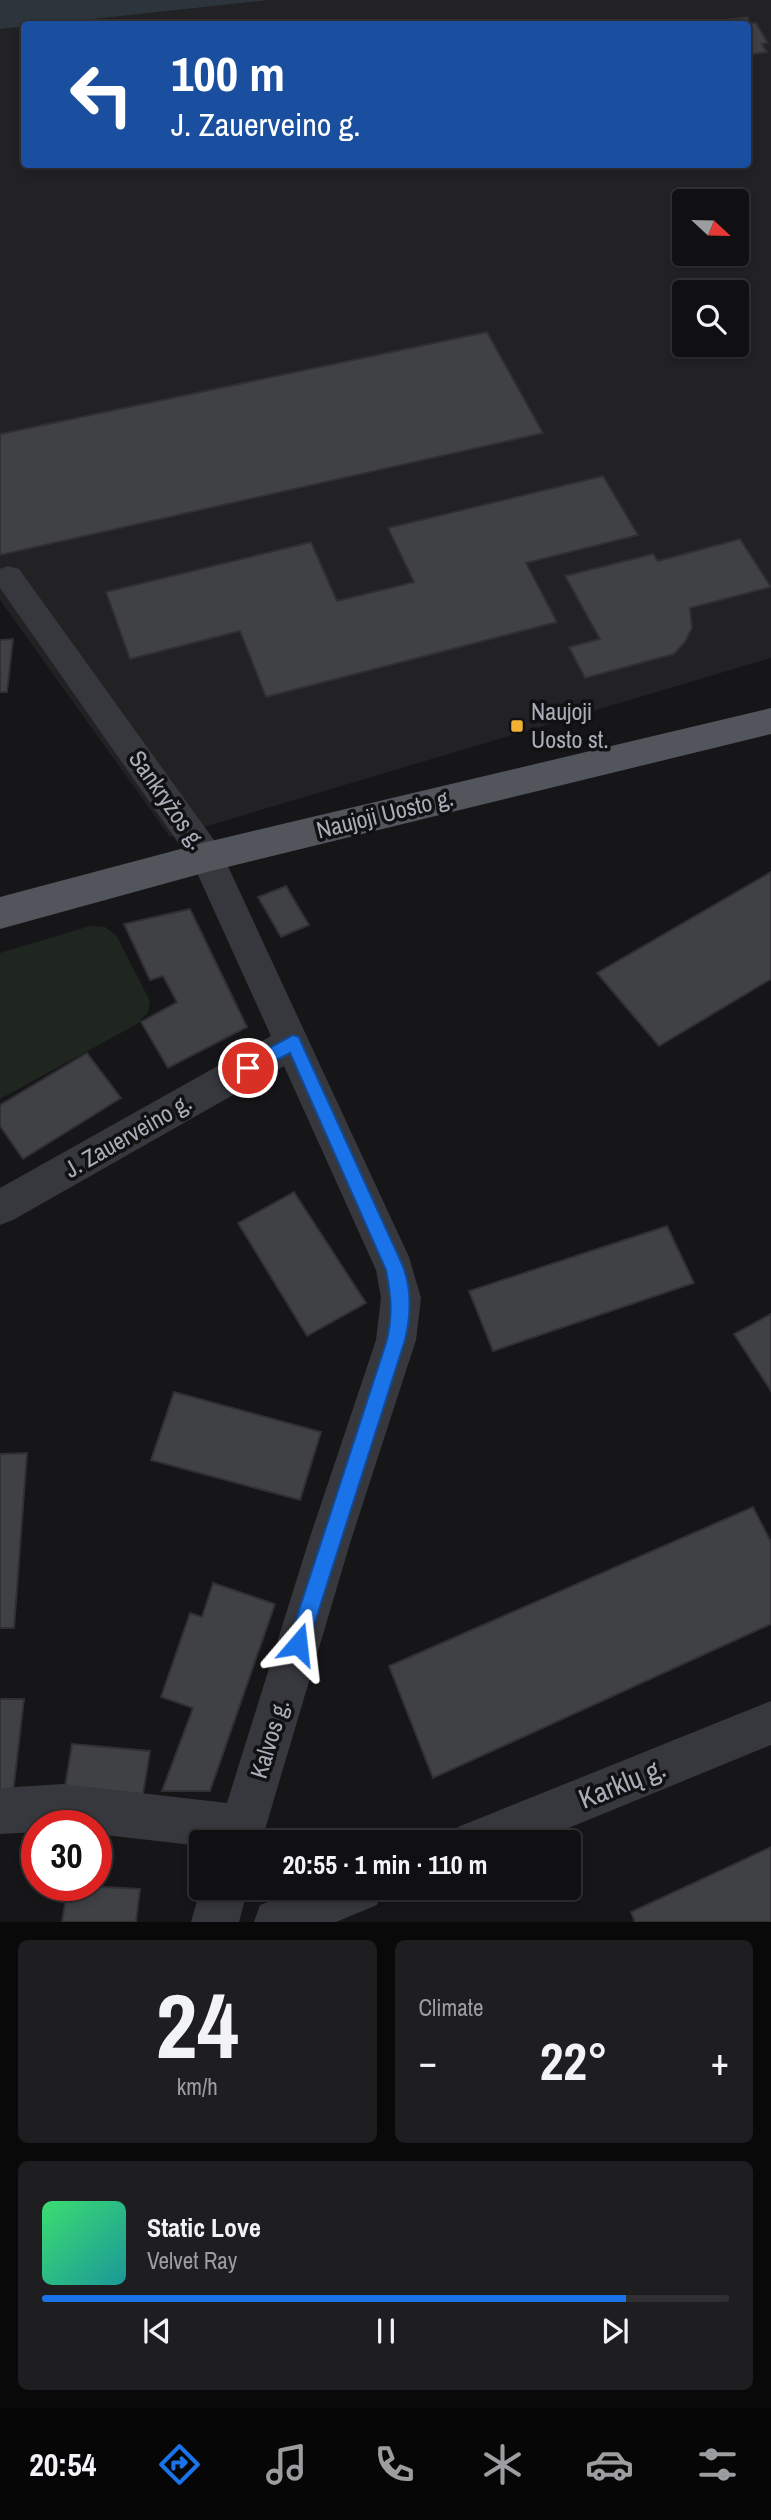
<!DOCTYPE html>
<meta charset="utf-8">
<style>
body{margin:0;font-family:"Archivo Narrow",sans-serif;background:#1e1e20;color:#f1f3f6;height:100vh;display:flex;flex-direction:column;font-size:26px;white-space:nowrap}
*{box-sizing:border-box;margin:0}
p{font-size:23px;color:#9c9d9f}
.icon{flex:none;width:38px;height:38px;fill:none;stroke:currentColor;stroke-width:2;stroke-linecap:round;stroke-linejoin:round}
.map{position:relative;height:1922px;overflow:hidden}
.details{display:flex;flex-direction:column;gap:18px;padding:18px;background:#09090a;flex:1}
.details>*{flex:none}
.banner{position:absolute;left:21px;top:21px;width:730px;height:147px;border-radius:7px;box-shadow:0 4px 10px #0003,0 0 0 2px #303032;background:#1a4fa0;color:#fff;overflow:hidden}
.needle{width:46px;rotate:112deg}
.controls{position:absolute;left:672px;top:189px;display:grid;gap:14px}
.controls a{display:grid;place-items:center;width:77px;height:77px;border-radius:7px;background:#101012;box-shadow:0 4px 10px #0003,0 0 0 2px #303032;font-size:35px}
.speed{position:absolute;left:21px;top:1810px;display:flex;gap:14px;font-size:35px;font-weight:700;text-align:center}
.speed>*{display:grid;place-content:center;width:91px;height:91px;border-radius:50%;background:#101012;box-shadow:0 4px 10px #0003,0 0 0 2px #303032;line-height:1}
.speed .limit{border:10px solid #d22;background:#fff;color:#111}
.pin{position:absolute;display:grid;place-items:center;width:60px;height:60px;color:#fff;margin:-30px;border:4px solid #fff;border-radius:50%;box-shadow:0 2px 7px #0007}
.me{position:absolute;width:77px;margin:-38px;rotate:17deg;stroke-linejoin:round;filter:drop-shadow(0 0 5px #0008)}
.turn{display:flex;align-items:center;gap:24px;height:147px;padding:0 35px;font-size:32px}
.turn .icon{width:91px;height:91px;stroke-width:2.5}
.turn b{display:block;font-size:49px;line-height:60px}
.big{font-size:52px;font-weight:700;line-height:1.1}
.details .card{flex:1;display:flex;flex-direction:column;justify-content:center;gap:10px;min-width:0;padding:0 24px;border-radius:10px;background:#1e1e20}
.details .dial{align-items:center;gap:0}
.dial b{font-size:91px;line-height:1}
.song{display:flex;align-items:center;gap:21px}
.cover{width:84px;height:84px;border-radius:10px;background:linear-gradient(135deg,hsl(140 70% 55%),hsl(180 70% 35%))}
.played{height:7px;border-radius:4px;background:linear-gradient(90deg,#1a73e8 85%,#303032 85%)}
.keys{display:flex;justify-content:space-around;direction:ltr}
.heat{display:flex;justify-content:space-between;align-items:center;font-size:38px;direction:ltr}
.details .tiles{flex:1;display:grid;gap:18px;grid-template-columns:1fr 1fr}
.card:last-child{grid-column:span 2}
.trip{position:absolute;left:189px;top:1830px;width:392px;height:70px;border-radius:7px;background:#101012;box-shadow:0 4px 10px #0003,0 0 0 2px #303032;font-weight:700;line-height:70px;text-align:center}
.tab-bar{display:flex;height:112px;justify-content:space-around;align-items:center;background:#060607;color:#9c9d9f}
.tab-bar .icon{width:49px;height:49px}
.tab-bar .current{color:#1a73e8}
.tab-bar b{font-size:32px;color:#f1f3f6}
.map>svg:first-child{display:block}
.built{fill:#222225;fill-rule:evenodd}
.green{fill:#1e261f}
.water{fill:#2c353c}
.building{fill:#404145;stroke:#303034;stroke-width:2}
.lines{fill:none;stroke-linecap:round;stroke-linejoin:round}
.street{fill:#37383d;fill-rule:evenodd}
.primary{fill:#53555c;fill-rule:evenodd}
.route{fill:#1a73e8;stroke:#114b97;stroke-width:2}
.poi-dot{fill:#f2b134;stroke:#111113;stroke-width:2.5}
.labels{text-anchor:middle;stroke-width:7;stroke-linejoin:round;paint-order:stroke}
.poi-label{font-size:24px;fill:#a8adb8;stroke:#111113;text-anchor:start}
.street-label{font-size:24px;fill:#a8adb8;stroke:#111113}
.near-street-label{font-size:28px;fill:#a8adb8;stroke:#111113}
</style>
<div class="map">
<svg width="771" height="1922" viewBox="0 0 771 1922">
<rect width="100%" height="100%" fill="#161618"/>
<path class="built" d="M270 0H771V658L170 837 0 600V29L24 26V164H747V24H41ZM684 201H737V254H684ZM684 292H737V345H684Z"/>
<path class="green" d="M90 926 105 927 116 935 150 1001 148 1012 137 1024 0 1099V953Z"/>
<path class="water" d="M0 0H270L0 29Z"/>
<g class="building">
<path d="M747 17 750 23H756L768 43 762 44 767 52 747 55V24H726L724 20Z"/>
<path d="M487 332 543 433 0 555V434Z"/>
<path d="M603 476 638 535 526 563 557 622 266 697 240 631 130 659 106 592 311 542 337 601 414 582 388 528Z"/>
<path d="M740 539 771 587 690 608 692 628 685 642 674 654 585 678 569 647 600 639 565 576 653 554 658 561Z"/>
<path d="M13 639 7 692H0V640Z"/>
<path d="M771 872V979L659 1046 597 973Z"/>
<path d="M286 886 309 925 281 937 258 897Z"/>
<path d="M190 909 247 1027 168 1068 141 1022 177 1002 163 976 150 980 124 924Z"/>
<path d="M87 1053 121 1098 23 1159 0 1126V1105Z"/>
<path d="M294 1192 366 1303 307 1336 238 1223Z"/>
<path d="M667 1226 694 1283 493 1351 469 1291Z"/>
<path d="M771 1314V1391L734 1334Z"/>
<path d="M174 1392 321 1432 300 1500 151 1460Z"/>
<path d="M27 1453 14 1628H0V1454Z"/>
<path d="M753 1507 771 1542V1624L433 1778 389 1666Z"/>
<path d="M213 1583 275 1604 210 1791H162L193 1708 161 1697 190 1613 202 1617Z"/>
<path d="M0 1699H24L13 1793H0Z"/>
<path d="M72 1744 150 1751 143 1794 65 1787Z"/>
<path d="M771 1847V1922H635L631 1912Z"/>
<path d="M68 1885 140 1889 136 1922H62Z"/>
</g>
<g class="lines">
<g class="street">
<path d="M8 566 19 569 219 847 409 1257 421 1298 416 1340 351 1540 261 1843H201V1846L96 1834V1825H37V1832L0 1834V1788L63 1784 227 1803 309 1540 376 1340 381 1298 376 1270 284 1066 13 1220 0 1225V1188L271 1036 193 864 0 588V569Z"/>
<path d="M771 1701V1745L532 1843H451L458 1827Z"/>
<path d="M201 1888H248L239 1922H191Z"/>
<path d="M302 1888H383L377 1905 336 1922H254L260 1905Z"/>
</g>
<path class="primary" d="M771 708V734L207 872 0 929V897L207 842Z"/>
</g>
<path class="route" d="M293 1035 299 1037 301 1042 402 1264C412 1288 411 1315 405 1340L308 1644 305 1651 298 1654 291 1651 288 1644 387 1340C393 1315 391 1295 386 1270L290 1053 248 1075 242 1073 240 1068 242 1063Z"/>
<rect class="poi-dot" x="510" y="719" width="14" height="14" rx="3.5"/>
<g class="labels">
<g class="poi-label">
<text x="531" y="720">Naujoji<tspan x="531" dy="28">Uosto st.</tspan></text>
</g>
<g class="street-label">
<text transform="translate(167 800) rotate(55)" y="8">Sankryžos g.</text>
<text transform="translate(385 814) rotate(-14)" y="8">Naujoji Uosto g.</text>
<text transform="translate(128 1136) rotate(-30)" y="8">J. Zauerveino g.</text>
<text transform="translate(270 1739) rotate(-73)" y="8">Kalvos g.</text>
</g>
<g class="near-street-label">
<text transform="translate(622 1783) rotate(-22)" y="10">Karklų g.</text>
</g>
</g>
</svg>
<div class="controls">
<a><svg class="needle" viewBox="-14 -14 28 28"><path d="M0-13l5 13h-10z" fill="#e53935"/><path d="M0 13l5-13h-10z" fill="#9c9d9f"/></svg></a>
<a><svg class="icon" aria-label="search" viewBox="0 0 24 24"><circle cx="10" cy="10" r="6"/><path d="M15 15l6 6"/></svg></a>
</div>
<div class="speed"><div class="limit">30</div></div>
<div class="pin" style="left:248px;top:1068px;background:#d93025"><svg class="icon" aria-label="arrive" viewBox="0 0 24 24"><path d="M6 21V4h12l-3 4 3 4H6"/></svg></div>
<svg class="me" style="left:298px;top:1644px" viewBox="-20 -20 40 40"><path d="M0-17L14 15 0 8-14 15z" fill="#1a73e8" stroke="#fff" stroke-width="4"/></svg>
<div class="trip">20:55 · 1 min · 110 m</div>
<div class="banner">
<div class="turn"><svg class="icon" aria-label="left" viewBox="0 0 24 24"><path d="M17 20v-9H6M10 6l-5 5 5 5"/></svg><div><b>100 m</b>J. Zauerveino g.</div></div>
</div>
</div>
<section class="details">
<div class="tiles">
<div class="card dial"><b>24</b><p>km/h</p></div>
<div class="card"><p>Climate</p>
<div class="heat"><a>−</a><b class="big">22°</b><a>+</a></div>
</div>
<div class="card">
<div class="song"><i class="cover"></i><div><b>Static Love</b><p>Velvet Ray</p></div></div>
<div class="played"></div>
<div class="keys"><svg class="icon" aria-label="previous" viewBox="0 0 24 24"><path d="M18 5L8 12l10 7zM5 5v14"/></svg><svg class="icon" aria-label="pause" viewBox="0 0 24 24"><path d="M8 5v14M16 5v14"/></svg><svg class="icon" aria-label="next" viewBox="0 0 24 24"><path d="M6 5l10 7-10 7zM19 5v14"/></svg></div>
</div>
</div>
</section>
<nav class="tab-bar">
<b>20:54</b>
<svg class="icon current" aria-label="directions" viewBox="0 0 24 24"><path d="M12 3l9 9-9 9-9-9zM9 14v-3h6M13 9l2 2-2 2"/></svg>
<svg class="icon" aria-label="music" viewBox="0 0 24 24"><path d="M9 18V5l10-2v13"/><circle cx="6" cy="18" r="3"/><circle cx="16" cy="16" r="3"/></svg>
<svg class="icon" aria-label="phone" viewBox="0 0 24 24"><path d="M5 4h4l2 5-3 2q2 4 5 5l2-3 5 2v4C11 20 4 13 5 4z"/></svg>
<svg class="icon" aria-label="climate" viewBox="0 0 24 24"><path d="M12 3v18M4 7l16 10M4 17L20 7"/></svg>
<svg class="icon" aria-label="car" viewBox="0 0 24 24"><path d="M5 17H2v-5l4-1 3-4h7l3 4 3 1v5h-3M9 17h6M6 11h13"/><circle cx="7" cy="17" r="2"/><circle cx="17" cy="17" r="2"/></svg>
<svg class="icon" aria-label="filters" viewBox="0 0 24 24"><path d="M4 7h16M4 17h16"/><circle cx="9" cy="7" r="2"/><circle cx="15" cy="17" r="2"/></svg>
</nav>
